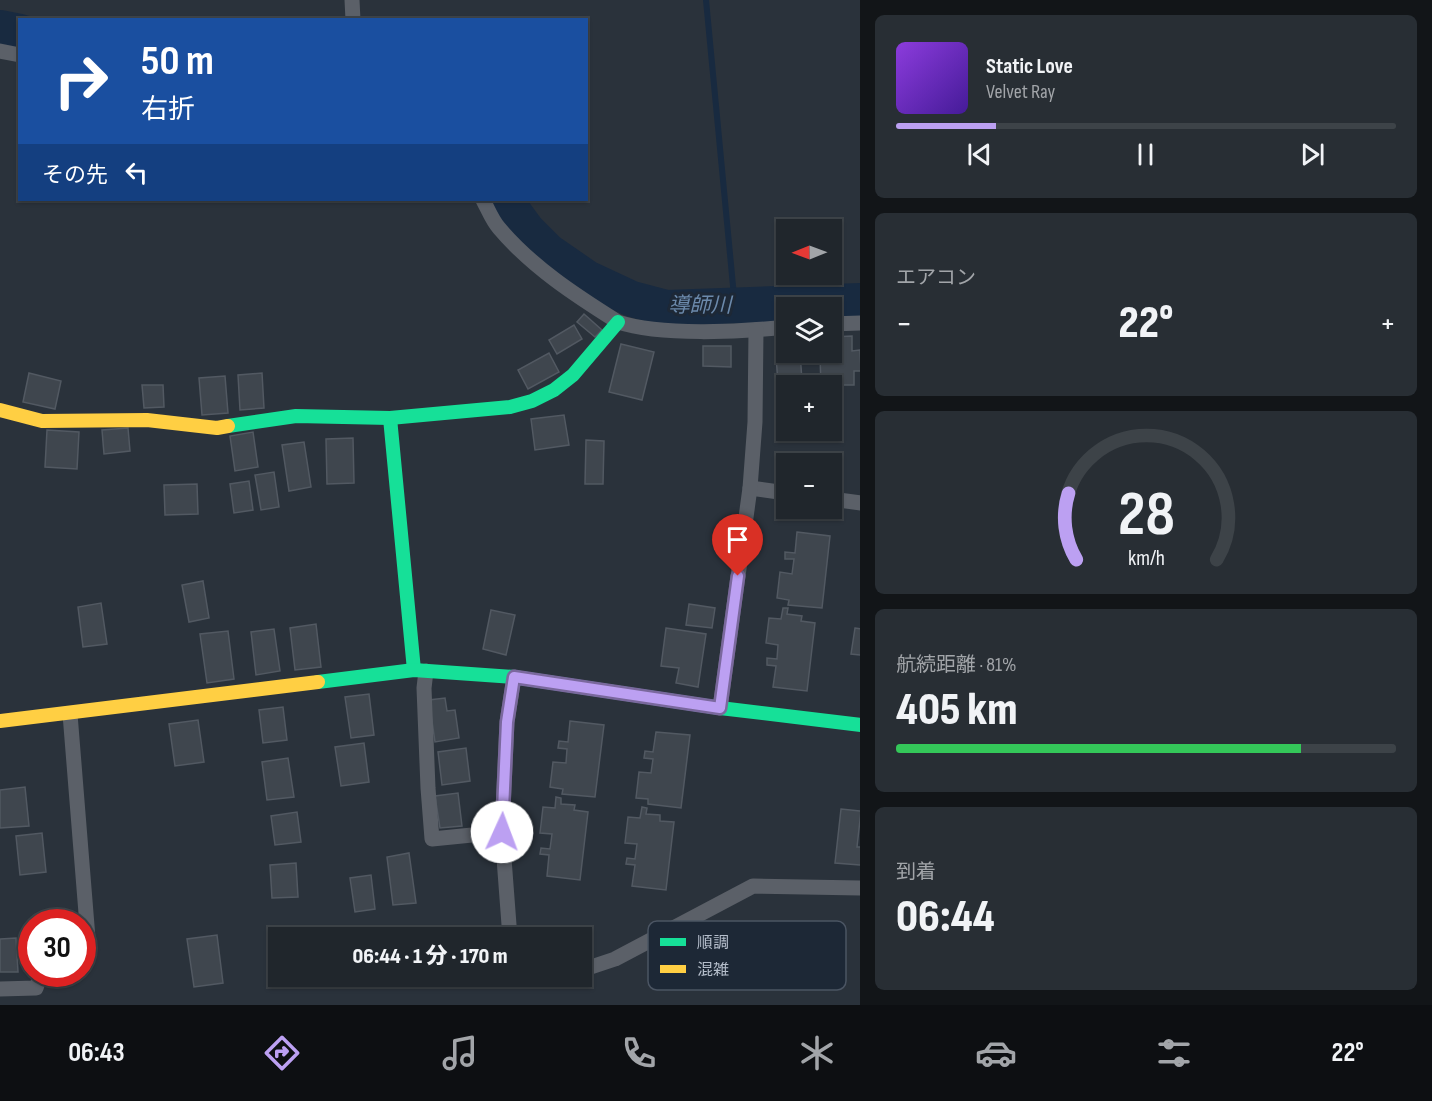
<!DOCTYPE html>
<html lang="ja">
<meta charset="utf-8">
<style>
body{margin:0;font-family:"Sofia Sans Condensed","Noto Sans JP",sans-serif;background:#282e34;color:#f1f3f6;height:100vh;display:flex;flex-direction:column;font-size:22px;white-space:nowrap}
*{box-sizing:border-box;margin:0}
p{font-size:20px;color:#a2a5a9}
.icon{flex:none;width:33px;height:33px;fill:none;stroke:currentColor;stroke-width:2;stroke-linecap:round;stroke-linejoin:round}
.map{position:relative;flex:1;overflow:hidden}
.drawer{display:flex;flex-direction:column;gap:15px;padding:15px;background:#121518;width:572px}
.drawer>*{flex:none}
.guide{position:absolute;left:18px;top:18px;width:570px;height:183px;border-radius:0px;box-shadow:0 2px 4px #0004,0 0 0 2px #3d4348;background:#1a4fa0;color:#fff;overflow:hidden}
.needle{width:39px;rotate:269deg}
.tools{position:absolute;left:776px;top:219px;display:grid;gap:12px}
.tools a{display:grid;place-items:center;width:66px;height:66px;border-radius:0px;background:#20262c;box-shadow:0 2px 4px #0004,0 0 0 2px #3d4348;font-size:30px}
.speed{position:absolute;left:18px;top:909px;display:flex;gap:12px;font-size:30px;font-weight:700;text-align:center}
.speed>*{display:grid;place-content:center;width:78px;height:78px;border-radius:50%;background:#20262c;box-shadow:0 2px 4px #0004,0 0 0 2px #3d4348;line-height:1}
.speed .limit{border:9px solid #d22;background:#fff;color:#111}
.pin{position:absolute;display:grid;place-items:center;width:51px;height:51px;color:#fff;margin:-62px -26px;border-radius:50% 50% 50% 0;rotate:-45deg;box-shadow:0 0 6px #0007}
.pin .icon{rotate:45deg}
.me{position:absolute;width:66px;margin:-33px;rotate:2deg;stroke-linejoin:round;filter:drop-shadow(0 0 4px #0008)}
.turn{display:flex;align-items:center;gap:21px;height:126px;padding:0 24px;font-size:27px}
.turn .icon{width:78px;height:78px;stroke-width:2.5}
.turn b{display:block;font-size:42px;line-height:51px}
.then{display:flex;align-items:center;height:57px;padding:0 24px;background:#0003;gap:12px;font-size:22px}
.big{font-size:45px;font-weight:800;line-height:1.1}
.drawer .tile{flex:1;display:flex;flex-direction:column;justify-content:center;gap:9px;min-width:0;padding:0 21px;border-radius:9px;background:#282e34}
.drawer .dial{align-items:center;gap:0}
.dial svg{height:156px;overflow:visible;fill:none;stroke:#3d4348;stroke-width:7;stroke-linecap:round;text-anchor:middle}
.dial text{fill:#f1f3f6;stroke:none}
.song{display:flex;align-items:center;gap:18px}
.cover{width:72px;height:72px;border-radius:9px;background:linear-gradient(135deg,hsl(270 70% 55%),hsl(260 70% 35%))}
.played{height:6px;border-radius:3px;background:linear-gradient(90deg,#bca0f2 20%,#3d4348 20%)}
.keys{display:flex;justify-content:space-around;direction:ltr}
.heat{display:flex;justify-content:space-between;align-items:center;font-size:33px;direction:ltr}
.charge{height:9px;border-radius:4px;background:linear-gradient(90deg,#34c759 81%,#3d4348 0)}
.trip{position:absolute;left:268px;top:927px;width:324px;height:60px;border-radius:0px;background:#20262c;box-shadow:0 2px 4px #0004,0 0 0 2px #3d4348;font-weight:800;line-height:60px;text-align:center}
.dock{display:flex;height:96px;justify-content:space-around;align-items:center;background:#0d0f12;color:#a2a5a9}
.dock .icon{width:42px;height:42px}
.dock .on{color:#bca0f2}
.dock b{font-size:27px;color:#f1f3f6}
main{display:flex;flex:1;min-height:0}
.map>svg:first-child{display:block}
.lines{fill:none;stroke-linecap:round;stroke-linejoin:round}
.stream{stroke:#182a40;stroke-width:6}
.river{stroke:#182a40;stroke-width:36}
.building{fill:#3f464e;stroke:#525962;stroke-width:1.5}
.street{stroke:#5b6068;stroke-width:15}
.fast{stroke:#16e098;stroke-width:14}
.slow{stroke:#ffcf43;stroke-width:14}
.route-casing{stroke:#7a689d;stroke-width:15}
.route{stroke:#bca0f2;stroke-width:10}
.labels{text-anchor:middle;stroke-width:6;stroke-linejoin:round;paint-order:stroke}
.water-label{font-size:21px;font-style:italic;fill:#6c8aac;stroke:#1d2836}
.key{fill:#1d2836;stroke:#4b5563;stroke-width:1.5}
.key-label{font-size:16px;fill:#b5becb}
</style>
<main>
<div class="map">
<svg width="861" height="1005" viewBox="0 0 861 1005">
<rect width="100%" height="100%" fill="#2a323b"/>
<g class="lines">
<path class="stream" d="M706 0 735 307"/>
<g class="river">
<path d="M0 28 20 32"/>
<path d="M505 200 527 230 548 251 587 278 632 299 666 308 861 301"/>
</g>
</g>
<g class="building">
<path d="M584 314 602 330 595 337 577 322Z"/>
<path d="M574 325 582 339 557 354 549 340Z"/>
<path d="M852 336V351L860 350 861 371H854V385H839L840 391H831V386H821L820 356H816V352H831V337Z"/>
<path d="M786 342V352H800L802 381 778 383 775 343Z"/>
<path d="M621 344 654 352 642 400 609 392Z"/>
<path d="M703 346H731V367L703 366Z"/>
<path d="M549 353 559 372 528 389 518 370Z"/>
<path d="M29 373 61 381 55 409 23 402Z"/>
<path d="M262 373 264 408 240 410 238 375Z"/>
<path d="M225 376 228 413 202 415 199 378Z"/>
<path d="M142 385H163L164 407 144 408Z"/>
<path d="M564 415 569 445 535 450 531 419Z"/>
<path d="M128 428 130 451 104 454 102 430Z"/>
<path d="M47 430 79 432 77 469 45 467Z"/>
<path d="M253 432 258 467 235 471 230 436Z"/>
<path d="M353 438 354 483 327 484 326 439Z"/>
<path d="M586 440 604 441 603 484H585Z"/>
<path d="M304 442 311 487 289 491 282 445Z"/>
<path d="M274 472 279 507 261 510 255 475Z"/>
<path d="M249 481 253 510 234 513 230 484Z"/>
<path d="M197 484 198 514 165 515 164 485Z"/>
<path d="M797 532 830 536 822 608 788 605 789 600 777 598 780 572 792 574 794 559H785V552L795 553Z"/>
<path d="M203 581 209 618 189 622 182 585Z"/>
<path d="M101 603 107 644 83 647 78 607Z"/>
<path d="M689 604 715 608 712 628 686 625Z"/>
<path d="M783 608H788L787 614 802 616 801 621 815 623 807 691 773 687 776 666 767 665V658L777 659 778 645 766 643 769 618 781 619Z"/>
<path d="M491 610 515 615 506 655 483 649Z"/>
<path d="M316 624 321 667 295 670 290 628Z"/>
<path d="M666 628 706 634 698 687 676 683 679 668 661 666Z"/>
<path d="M855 628 861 629V655L851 654Z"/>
<path d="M274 629 280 671 256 675 251 632Z"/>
<path d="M228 631 234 679 207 683 200 634Z"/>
<path d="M369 694 374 735 351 738 345 697Z"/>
<path d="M445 698 447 711 455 710 459 738 435 742 429 700Z"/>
<path d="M283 707 287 740 263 743 259 710Z"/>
<path d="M198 720 204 762 175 766 169 724Z"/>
<path d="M570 721 604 725 595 797 562 794 563 789 550 787 553 762 566 763 567 749 558 748 559 741 568 742Z"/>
<path d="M656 732 690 735 681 808 648 804V799L636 798 639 772 651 773 653 759 644 758 645 751 653 752Z"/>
<path d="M364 743 369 782 341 786 335 747Z"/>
<path d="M466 748 470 781 442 785 438 752Z"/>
<path d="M288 758 294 797 267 800 262 762Z"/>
<path d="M25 787 29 826 0 828V790Z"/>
<path d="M458 793 462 826 440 828 435 796Z"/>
<path d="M556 797 561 798V804L575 805 574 810 588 812 580 880 547 876 549 855 540 854 541 848 550 849 552 834 540 833 543 807 555 808Z"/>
<path d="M642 807 647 808 646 814 660 815V821L674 822 666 890 632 886 635 865 626 864 627 858 635 859 637 844 625 843 628 817 640 818Z"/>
<path d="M841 809 861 811 857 847H861V865L835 863Z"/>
<path d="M297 812 301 842 275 845 271 816Z"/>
<path d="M42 833 46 872 20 875 16 836Z"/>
<path d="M409 853 416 903 393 905 387 857Z"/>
<path d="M296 863 298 897 272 898 270 865Z"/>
<path d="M371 875 375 909 355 912 350 878Z"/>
<path d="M217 935 223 983 194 987 187 939Z"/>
<path d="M16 938 18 972H0V939Z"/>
</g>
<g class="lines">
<g class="street">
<path d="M352 0 353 20"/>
<path d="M0 51 20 55"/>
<path d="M483 200C488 209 492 220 499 228 532 267 575 295 618 322 660 336 741 332 786 327"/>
<path d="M831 324 861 323"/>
<path d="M750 488 786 493"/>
<path d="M831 499 861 503"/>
<path d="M426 671 424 688 428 788 432 839 502 832"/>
<path d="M720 708 750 488 755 422 756 330"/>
<path d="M70 714 88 938 82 941"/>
<path d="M510 938 502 832 507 722 514 677"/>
<path d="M582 970 615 959 753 886 861 888"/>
<path d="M0 989 36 988 41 974"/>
</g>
<g class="fast">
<path d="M390 418 414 670"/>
<path d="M228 426 296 416 390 418 510 407 532 401 554 390 573 375 618 322"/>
<path d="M318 682 414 670 514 677 720 708 861 725"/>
</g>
<g class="slow">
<path d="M0 410 42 421 147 420 217 428 228 426"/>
<path d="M0 721 318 682"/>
</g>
</g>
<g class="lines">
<g class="route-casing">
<path id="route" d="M502 832 507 722 514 677 720 708 738 576"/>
</g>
<use href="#route" class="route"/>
</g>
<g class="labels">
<g class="water-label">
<text x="700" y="312">導師川</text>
</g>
</g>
<rect x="648" y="921" width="198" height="69" rx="9" class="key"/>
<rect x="660" y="938" width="26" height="8" fill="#16e098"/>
<rect x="660" y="965" width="26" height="8" fill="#ffcf43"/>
<g class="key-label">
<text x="697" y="948">順調</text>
<text x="697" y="975">混雑</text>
</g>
</svg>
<div class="tools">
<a><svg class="needle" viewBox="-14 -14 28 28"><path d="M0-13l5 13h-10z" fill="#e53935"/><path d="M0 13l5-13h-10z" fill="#a2a5a9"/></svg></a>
<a><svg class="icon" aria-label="layers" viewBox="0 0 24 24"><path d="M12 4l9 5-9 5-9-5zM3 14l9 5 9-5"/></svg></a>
<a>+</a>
<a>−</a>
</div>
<div class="speed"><div class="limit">30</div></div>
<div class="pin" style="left:738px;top:576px;background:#d93025"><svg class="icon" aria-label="arrive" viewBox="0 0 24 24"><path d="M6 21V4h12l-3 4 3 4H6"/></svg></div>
<svg class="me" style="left:502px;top:832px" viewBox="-20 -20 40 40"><circle r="19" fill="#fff"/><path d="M0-13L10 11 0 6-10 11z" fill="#bca0f2"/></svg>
<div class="trip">06:44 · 1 分 · 170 m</div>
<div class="guide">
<div class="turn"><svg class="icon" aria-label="right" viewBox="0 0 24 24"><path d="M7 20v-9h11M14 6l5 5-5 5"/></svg><div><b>50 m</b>右折</div></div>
<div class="then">その先<svg class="icon" aria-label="left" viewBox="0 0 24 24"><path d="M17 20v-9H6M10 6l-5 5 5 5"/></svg></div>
</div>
</div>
<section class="drawer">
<div class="tile">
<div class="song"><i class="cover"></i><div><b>Static Love</b><p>Velvet Ray</p></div></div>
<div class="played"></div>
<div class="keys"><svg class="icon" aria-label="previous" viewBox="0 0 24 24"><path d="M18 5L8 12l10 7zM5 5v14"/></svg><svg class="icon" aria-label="pause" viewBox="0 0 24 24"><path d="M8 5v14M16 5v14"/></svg><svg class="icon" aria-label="next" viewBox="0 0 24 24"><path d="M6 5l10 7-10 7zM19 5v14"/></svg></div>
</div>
<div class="tile"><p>エアコン</p>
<div class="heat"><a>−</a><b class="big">22°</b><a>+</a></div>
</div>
<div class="tile dial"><svg viewBox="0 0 100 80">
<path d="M14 69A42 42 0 1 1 86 69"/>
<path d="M14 69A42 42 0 0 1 10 35" stroke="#bca0f2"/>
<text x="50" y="56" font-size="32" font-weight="700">28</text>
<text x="50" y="72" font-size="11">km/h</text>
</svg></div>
<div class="tile"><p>航続距離 · 81%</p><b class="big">405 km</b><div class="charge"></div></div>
<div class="tile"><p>到着</p><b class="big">06:44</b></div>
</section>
</main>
<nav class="dock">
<b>06:43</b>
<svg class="icon on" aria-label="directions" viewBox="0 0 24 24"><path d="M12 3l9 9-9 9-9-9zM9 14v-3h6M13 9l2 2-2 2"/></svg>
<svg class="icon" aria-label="music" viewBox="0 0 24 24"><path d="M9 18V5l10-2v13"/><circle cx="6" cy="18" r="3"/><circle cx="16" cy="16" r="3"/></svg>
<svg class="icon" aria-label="phone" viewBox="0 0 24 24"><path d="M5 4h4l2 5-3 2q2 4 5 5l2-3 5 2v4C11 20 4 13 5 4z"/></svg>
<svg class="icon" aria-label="climate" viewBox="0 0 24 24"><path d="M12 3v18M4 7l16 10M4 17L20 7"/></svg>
<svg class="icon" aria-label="car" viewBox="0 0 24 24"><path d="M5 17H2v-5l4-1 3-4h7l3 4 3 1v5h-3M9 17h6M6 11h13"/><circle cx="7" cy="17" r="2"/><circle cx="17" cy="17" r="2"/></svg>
<svg class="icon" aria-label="filters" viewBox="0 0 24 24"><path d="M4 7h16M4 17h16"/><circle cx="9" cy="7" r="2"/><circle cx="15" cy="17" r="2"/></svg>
<b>22°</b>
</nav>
